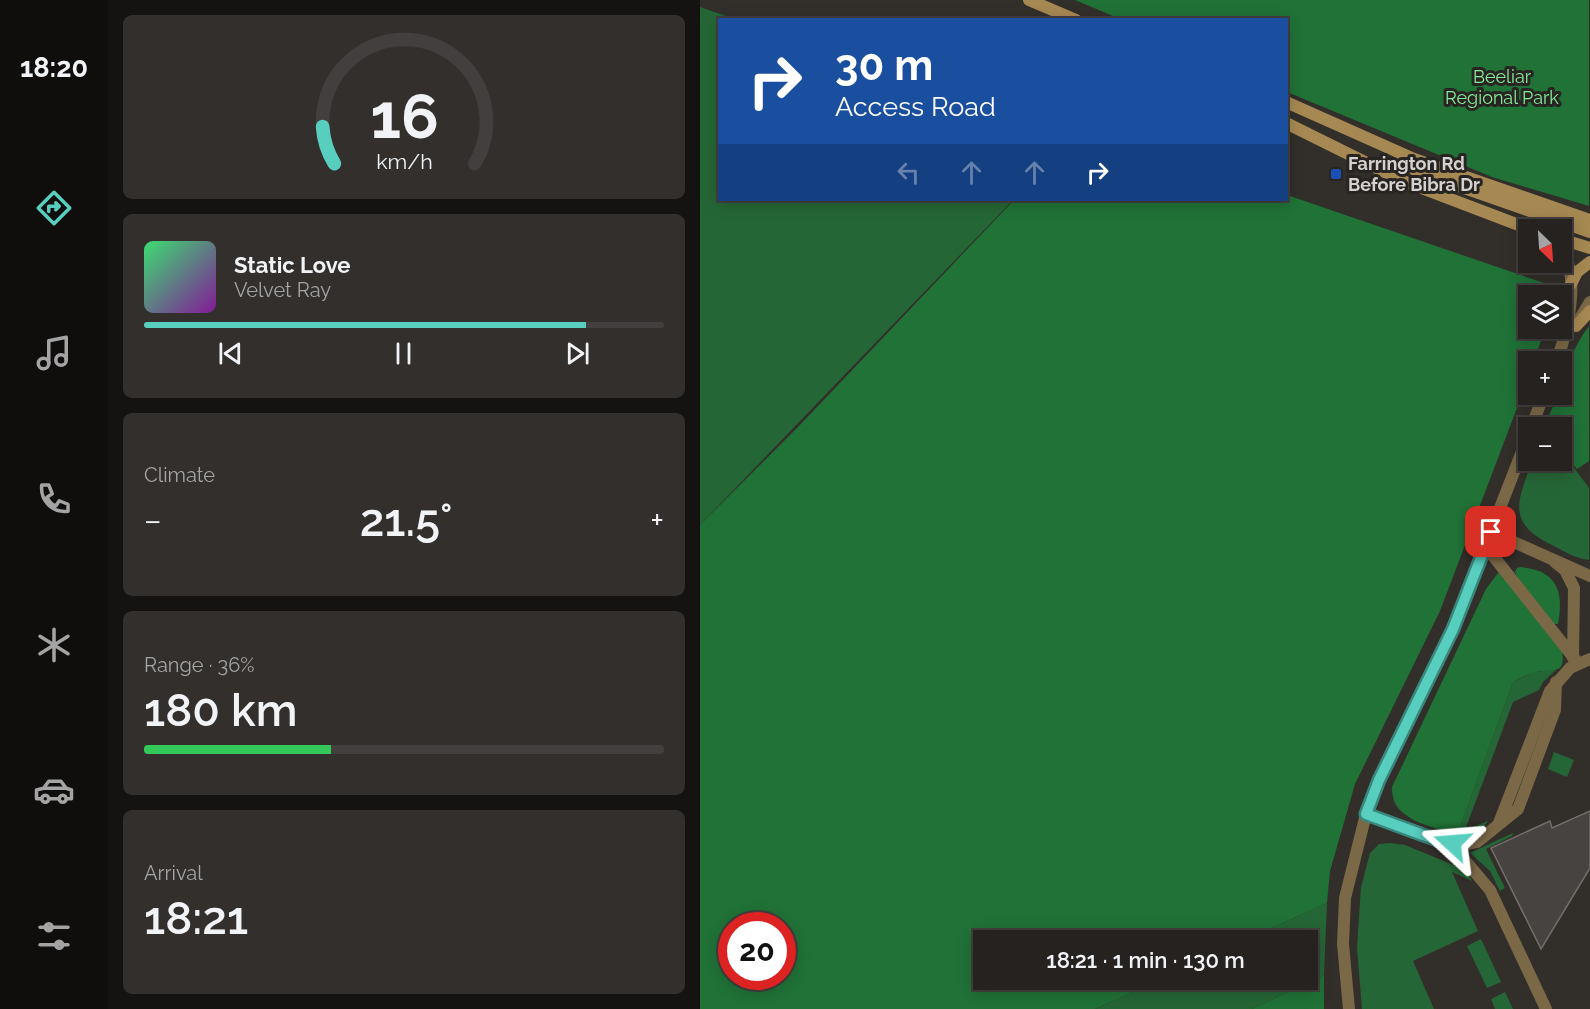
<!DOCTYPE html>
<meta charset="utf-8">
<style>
body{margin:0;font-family:Raleway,sans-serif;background:#322f2d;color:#f1f3f6;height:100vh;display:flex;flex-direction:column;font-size:22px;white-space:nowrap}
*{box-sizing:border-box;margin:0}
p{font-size:20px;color:#a4a4a5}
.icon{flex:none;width:33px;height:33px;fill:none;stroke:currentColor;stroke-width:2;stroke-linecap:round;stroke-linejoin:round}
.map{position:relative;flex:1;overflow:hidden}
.side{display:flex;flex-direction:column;gap:15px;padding:15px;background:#151312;width:592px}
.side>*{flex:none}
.guide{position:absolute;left:18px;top:18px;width:570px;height:183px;border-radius:0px;box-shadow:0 3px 15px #0003,0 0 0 2px #423f3e;background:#1a4fa0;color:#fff;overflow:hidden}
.needle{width:39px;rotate:155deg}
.controls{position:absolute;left:818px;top:219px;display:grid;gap:12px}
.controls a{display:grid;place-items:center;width:54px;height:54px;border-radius:0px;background:#262220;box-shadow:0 3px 15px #0003,0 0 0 2px #423f3e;font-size:30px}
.speed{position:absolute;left:18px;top:912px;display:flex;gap:12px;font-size:30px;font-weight:700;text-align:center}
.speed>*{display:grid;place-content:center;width:78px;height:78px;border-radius:50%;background:#262220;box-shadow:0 3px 15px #0003,0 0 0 2px #423f3e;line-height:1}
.speed .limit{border:9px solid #d22;background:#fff;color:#111}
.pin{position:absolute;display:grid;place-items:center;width:51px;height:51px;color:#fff;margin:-26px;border-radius:12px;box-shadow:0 3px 9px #0006}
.me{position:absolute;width:66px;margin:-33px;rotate:289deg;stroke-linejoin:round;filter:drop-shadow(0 0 4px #0008)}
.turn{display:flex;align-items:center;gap:21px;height:126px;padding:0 18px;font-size:27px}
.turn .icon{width:78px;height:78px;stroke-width:2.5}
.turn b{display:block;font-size:42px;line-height:51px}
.lanes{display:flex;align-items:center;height:57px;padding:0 18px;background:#0003;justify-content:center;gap:30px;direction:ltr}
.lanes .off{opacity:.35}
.big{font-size:45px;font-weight:600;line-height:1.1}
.side .widget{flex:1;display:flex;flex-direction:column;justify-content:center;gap:9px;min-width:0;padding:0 21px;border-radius:9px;background:#322f2d}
.side .dial{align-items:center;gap:0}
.dial svg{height:156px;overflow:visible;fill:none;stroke:#423f3e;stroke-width:7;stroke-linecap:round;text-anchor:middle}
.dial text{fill:#f1f3f6;stroke:none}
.song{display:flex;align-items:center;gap:18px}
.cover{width:72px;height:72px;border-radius:9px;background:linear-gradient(135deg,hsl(140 70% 55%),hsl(290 70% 35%))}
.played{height:6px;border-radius:3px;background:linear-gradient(90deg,#58cebf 85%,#423f3e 85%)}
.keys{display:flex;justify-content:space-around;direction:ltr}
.heat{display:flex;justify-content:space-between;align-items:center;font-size:33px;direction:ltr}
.charge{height:9px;border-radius:4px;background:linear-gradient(90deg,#34c759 36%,#423f3e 0)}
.trip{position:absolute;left:273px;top:930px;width:345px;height:60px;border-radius:0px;background:#262220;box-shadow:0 3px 15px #0003,0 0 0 2px #423f3e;font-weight:600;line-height:60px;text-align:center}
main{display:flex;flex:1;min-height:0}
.dock{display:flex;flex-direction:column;width:108px;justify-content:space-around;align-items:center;background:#0f0e0d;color:#a4a4a5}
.dock .icon{width:42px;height:42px}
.dock .active{color:#58cebf}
.dock b{font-size:27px;color:#f1f3f6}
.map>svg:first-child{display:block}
.green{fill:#256636}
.forest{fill:#207237;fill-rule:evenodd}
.building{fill:#474340;stroke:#726e6a;stroke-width:1.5}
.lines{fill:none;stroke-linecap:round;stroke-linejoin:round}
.service{stroke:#7b6847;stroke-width:12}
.minor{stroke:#7b6847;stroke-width:12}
.secondary{stroke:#a68852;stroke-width:12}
.route-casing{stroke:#39867c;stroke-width:15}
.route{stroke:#58cebf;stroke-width:10}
.transit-dot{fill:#1a4fb4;stroke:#282421;stroke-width:2}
.labels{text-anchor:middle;stroke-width:6;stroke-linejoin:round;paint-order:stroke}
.park-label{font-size:18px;fill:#84eb99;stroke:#282421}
.poi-label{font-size:18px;font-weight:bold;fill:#d4d2d0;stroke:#282421;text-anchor:start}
</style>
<main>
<nav class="dock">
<b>18:20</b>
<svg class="icon active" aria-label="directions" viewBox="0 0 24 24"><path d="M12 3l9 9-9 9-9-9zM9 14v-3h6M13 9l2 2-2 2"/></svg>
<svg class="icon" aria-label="music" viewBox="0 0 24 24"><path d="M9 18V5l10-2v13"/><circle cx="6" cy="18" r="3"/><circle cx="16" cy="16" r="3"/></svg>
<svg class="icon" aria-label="phone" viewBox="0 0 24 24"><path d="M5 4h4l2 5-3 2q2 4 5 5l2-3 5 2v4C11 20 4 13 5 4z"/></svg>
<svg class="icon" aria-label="climate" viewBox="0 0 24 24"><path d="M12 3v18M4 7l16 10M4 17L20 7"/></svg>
<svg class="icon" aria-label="car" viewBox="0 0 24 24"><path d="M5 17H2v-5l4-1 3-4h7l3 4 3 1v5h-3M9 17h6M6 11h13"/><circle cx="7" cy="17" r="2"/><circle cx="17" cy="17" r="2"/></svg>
<svg class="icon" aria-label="filters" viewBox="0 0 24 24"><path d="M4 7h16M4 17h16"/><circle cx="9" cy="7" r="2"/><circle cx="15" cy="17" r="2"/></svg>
</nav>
<section class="side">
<div class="widget dial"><svg viewBox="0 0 100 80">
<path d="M14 69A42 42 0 1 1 86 69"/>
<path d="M14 69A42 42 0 0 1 8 50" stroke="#58cebf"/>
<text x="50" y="56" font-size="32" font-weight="700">16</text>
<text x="50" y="72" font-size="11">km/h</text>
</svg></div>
<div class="widget">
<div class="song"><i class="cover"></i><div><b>Static Love</b><p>Velvet Ray</p></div></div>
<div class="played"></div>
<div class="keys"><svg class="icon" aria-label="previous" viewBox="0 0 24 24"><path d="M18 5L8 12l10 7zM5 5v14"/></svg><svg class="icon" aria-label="pause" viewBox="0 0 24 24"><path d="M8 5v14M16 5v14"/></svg><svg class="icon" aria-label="next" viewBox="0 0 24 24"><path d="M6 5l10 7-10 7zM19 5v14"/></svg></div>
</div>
<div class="widget"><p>Climate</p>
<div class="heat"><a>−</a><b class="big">21.5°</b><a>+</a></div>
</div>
<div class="widget"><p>Range · 36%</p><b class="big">180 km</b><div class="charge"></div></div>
<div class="widget"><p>Arrival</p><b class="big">18:21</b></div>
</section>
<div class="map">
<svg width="890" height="1009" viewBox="0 0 890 1009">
<rect width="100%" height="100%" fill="#322e2a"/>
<g class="green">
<path d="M0 7 35 19 20 20V200H313L0 525Z"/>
<path d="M861 450 889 488V560C877 559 865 552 854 546 806 523 817 503 832 461L861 460Z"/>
<path d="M856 670 843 682 839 690 813 702 765 830 788 821C784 828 778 833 770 835 757 838 746 831 734 827 712 819 684 811 695 780L761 824 813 682 833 672Z"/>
<path d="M854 752 874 760 867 777 848 769Z"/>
<path d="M813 833 812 836 786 849 805 888 800 891 790 871 770 853Z"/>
<path d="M690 843 705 845 761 868 768 873 772 881 752 872 778 931 713 961 734 1009H662L657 948 661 887 670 853 679 844Z"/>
<path d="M627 903 624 975 552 1009H395L459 980H608V940H545Z"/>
<path d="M781 939 801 982 787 988 767 946Z"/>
<path d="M805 992 813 1009H795L791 999Z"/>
</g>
<g class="forest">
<path d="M375 0H889V206L792 177 587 92 586 20 420 19Z"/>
<path d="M587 195 847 284 853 292V295L828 296V328L845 329 834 361 828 362V379L740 611 655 784 630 871 627 903 545 940H284V980H459L395 1009H0V525L98 427 314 200H586ZM32 926H82V976H32Z"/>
<path d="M889 326V461L877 469 861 450V428L844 427 858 395 861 394C861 375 877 341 889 326Z"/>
<path d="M820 567C857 570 864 591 858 624H854L817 577 815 572 817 568Z"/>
<path d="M798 573H800L862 652C867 678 847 667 832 673 825 675 819 679 813 682L757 835C731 826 692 821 692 787L786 589Z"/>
<path d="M624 975V1009H552Z"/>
</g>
<path class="building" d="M890 811V868L841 949 791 848 850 821 852 828Z"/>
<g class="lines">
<g class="service">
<path d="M791 532 890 576"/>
<path d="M786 547 878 663"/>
<path d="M855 562 865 570 874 588 873 658"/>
<path d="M666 814 758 846 777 842 818 809 855 710 856 682"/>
<path d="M799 823 850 691 870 668 890 659"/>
<path d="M748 846 763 858 790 890 846 1009"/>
</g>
<g class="minor">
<path d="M879 320 890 302"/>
<path d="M856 362C868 332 881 276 861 248"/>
<path d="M831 428 844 394"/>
<path d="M649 1009 643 944 645 898 666 814 679 780 753 629 828 436"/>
</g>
<g class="secondary">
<path d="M329 0 376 20"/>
<path d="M586 102 714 159 890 220"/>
<path d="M586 123 703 181 832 230"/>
<path d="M698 152 703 160 716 171 890 232"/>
<path d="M861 239 890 248"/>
<path d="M871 284 877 272 890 262"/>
<path d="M876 326 890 311"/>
</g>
</g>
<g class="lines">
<g class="route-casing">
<path id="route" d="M752 843H745L666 814 679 780 753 629 791 532"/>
</g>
<use href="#route" class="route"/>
</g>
<rect class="transit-dot" x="630" y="168" width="12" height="12" rx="3"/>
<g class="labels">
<g class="park-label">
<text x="802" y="83">Beeliar<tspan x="802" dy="21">Regional Park</tspan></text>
</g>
<g class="poi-label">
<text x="648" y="170">Farrington Rd<tspan x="648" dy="21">Before Bibra Dr</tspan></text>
</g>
</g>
</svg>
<div class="controls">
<a><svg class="needle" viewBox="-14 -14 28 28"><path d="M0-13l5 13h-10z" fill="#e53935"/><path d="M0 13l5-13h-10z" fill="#a4a4a5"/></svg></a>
<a><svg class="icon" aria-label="layers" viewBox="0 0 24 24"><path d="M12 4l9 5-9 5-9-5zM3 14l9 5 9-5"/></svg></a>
<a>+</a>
<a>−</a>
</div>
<div class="speed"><div class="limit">20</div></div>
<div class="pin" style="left:791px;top:532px;background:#d93025"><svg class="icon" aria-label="arrive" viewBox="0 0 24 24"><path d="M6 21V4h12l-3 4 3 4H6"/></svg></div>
<svg class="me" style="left:752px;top:843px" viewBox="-20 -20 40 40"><path d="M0-17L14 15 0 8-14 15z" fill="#58cebf" stroke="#fff" stroke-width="4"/></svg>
<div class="trip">18:21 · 1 min · 130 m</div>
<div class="guide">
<div class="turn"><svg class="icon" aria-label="right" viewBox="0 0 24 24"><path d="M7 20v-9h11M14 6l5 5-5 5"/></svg><div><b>30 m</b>Access Road</div></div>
<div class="lanes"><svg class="icon off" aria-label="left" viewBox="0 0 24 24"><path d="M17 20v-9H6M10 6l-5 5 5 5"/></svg><svg class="icon off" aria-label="ahead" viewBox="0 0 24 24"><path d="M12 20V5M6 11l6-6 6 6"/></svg><svg class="icon off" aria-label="ahead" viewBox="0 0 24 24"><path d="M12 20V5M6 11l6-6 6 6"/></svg><svg class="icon" aria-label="right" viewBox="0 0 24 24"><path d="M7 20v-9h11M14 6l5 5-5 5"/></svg></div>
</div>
</div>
</main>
